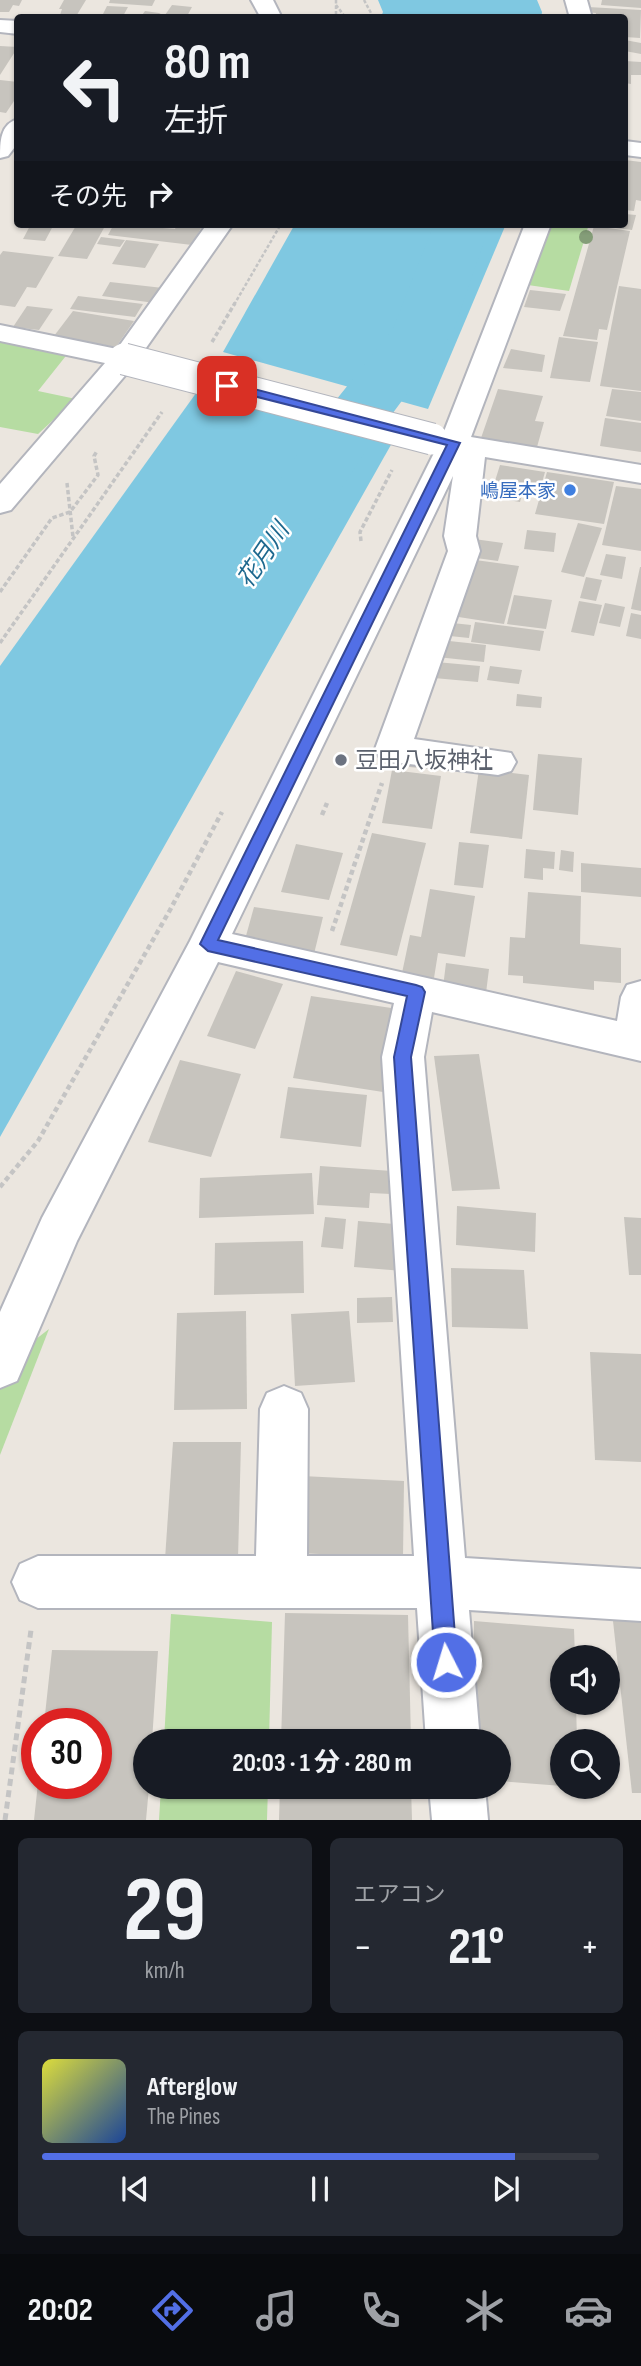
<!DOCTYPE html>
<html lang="ja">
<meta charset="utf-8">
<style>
body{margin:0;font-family:"Sofia Sans Condensed","Noto Sans JP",sans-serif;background:#242831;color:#f1f3f6;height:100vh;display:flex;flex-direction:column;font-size:26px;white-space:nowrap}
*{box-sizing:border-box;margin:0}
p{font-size:23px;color:#9ea1a6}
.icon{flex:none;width:38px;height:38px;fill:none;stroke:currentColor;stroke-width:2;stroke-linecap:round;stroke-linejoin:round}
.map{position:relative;height:1820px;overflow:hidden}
.side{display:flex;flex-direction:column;gap:18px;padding:18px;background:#0d0f14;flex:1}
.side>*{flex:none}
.banner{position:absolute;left:14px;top:14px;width:614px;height:214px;border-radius:7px;box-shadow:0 2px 5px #0004;background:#171b24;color:#f1f3f6;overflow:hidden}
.fabs{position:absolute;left:550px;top:1645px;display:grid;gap:14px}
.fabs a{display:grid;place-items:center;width:70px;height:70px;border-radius:50%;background:#171b24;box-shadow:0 2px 5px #0004;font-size:35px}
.speed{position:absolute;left:21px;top:1708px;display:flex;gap:14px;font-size:35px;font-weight:700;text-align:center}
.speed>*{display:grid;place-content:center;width:91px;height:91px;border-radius:50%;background:#171b24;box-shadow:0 2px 5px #0004;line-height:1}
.speed .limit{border:10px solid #d22;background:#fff;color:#111}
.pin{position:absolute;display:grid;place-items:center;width:60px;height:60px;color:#fff;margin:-30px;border-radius:14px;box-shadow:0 4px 10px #0006}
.me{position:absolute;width:77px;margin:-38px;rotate:355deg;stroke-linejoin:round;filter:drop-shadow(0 0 5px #0008)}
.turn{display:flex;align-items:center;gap:24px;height:147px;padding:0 35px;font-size:32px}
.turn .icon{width:91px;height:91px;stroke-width:2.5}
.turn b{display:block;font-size:49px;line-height:60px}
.then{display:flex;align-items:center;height:66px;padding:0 35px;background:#0003;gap:14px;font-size:26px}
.big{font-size:52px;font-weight:700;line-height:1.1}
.side .card{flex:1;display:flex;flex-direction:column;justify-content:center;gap:10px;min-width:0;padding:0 24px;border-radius:10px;background:#242831}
.side .dial{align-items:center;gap:0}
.dial b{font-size:91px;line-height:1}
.song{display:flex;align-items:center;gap:21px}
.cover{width:84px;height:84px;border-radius:10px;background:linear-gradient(135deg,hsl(60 70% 55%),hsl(220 70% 35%))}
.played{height:7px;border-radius:4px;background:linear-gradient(90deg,#526fe6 85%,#363941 85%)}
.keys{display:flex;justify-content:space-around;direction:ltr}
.heat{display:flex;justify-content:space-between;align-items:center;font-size:38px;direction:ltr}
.side .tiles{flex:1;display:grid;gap:18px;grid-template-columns:1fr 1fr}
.card:last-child{grid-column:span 2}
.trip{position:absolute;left:133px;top:1729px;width:378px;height:70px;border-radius:35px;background:#171b24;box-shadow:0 2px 5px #0004;font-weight:700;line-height:70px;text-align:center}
.menu{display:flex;height:112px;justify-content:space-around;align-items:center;background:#090b0e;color:#9ea1a6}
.menu .icon{width:49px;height:49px}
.menu .current{color:#526fe6}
.menu b{font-size:32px;color:#f1f3f6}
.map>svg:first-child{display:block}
.green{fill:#b6dca2}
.water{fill:#7fc8e1}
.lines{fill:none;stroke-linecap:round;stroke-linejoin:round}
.river{fill:#7fc8e1;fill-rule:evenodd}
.building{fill:#c7c4be}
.minor-casing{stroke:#b3b5bd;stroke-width:4}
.path-far3{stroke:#c4c4c4;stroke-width:2.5;stroke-dasharray:3.5 2;stroke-linecap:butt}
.path-far2{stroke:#c4c4c4;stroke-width:3.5;stroke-dasharray:4.5 2.5;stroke-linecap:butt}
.path-far1{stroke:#c4c4c4;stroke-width:4.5;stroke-dasharray:5 3.5;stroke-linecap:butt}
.path{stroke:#c4c4c4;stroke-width:5;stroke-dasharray:7 4.5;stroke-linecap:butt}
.minor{fill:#fff;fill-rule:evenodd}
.minor-bridge-casing{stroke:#b3b5bd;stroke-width:33;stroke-linecap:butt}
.minor-bridge{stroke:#fff;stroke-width:31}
.tree{fill:#849d78}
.route{fill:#526fe6;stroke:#354896;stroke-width:2}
.shop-dot{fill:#3f7fe0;stroke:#fff;stroke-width:2.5}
.worship-dot{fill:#6b7280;stroke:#fff;stroke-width:2.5}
.labels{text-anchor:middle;stroke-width:5;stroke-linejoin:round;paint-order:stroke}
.far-shop-label{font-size:19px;fill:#366cbe;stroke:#fff;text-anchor:end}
.worship-label{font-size:23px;fill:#5b616d;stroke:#fff;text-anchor:start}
.water-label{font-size:24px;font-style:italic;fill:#1d688e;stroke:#fff}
</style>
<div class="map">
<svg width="641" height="1820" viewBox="0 0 641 1820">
<rect width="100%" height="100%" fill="#ebe6df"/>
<g class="green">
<path d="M552 224H589L569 291 528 285Z"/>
<path d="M0 337 69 352 38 391 76 399 38 434 0 427Z"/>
<path d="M49 1329 0 1455V1367Z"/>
<path d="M171 1614 272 1622 269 1741H164Z"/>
<path d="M161 1787H268L267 1820H159Z"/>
</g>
<g class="water">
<path d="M378 0H537L542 12 541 18 381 17 383 12Z"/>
<path d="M295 224H506L428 409 223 352Z"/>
<path d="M199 389 392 443 0 1137V666Z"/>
</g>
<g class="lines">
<path class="river" d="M434 224H490L453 332 375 437 322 518 298 524 274 518 264 503 324 415 393 329Z"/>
</g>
<g class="building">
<path d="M0 0H22L19 6 13 5 9 12H0Z"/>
<path d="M64 0H86L75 18H59L62 9H59Z"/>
<path d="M110 0H155L152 6 109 3Z"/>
<path d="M602 0H641V8L601 5Z"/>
<path d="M172 5 192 7 186 18H171L165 15Z"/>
<path d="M107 6 128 7 122 18H101Z"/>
<path d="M588 7 641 10 640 38 625 37V18H595L596 13 587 12Z"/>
<path d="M145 11 159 13 168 18H140Z"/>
<path d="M625 40 641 43V54L625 51Z"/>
<path d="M0 46 18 47 0 75Z"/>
<path d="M625 61 641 62V75H631V84L625 83Z"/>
<path d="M0 80 18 82V95L6 113 0 112Z"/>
<path d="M625 160 641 162V201L636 200 634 211 625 210Z"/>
<path d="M625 214 636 215 632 230 599 226 625 224Z"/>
<path d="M31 224H36L53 226 45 241 23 239Z"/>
<path d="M77 224 105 226 87 259 58 256Z"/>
<path d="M114 224 175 229 177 225 201 228 192 245 108 235Z"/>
<path d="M594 226 630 231 607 330 599 329 597 340 563 336Z"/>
<path d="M101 237 125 240 120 247 97 244Z"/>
<path d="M126 240 159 244 145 268 112 264Z"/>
<path d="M3 251 54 257 36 288 27 287 15 307 0 305V255Z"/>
<path d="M110 282 163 288 155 303 102 296Z"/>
<path d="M619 286 641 289V391L600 386Z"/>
<path d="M530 290 566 294 560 311 524 307Z"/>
<path d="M78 296 143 304 135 317 70 309Z"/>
<path d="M27 306 53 309 39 330 13 327Z"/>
<path d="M73 311 134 321 116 347 54 336Z"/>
<path d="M559 337 598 342 590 382 550 378Z"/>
<path d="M511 349 545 355 542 372 503 368Z"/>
<path d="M498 389 543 396 535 421 544 422 537 447 481 438Z"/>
<path d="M612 389 641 392V421L606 416Z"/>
<path d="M605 418 641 423V452L600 446Z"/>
<path d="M500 465 545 472 538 497 522 495 520 502 490 497Z"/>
<path d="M547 472 614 482 604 524 535 514Z"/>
<path d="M616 486 641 489V551L602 545Z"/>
<path d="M578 523 602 528 584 577 561 572Z"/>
<path d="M527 530 556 533 554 552 524 549Z"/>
<path d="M474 539 503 543 498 561 469 557Z"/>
<path d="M606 554 626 557 622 579 600 575Z"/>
<path d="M468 559 519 566 504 624 452 616Z"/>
<path d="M640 567H641V611L631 609Z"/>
<path d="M586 577 602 580 596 601 580 598Z"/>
<path d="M514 595 552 600 546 629 507 624Z"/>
<path d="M579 601 602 605 594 636 571 632Z"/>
<path d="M605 603 625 607 620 627 599 623Z"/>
<path d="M631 613 641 615V639L626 636Z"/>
<path d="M443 622 471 625 469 638 440 635Z"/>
<path d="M475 622 544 631 540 651 471 642Z"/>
<path d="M440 640 486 645 484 662 437 657Z"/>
<path d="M436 662 480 666 478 682 434 678Z"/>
<path d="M490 666 522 670 519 684 487 680Z"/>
<path d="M517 694 542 697 541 708 516 706Z"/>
<path d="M538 754 582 758 578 815 533 810Z"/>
<path d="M412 756 452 760 450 771 409 767Z"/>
<path d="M479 769 529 775 522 839 470 833Z"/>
<path d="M392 770 441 776 432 829 382 823Z"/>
<path d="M372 833 426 843 397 956 340 945Z"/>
<path d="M459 842 489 845 483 888 454 885Z"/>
<path d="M296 844 343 853 329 900 281 892Z"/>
<path d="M526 849 555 852 554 869 543 868V880L524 878Z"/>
<path d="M561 850 574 852 573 872 559 870Z"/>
<path d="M581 863 641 868V897L581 892Z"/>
<path d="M430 889 475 896 465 957 438 953 434 978 402 973 410 935 421 937Z"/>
<path d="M528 892 581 896 580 944 621 948V983L594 981V990L523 983V976L508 975 510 937 525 938Z"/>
<path d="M254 907 323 917 314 954 244 943Z"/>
<path d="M446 963 489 969 486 993 443 987Z"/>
<path d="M236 971 283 984 255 1049 207 1036Z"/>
<path d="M311 996 398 1009 383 1092 293 1078Z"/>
<path d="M479 1054 500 1189 452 1191 434 1056Z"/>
<path d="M180 1060 241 1074 211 1157 148 1142Z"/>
<path d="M288 1087 367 1095 361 1147 280 1138Z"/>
<path d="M320 1166 392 1171 391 1194 370 1193 369 1208 317 1205Z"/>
<path d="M312 1173 314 1214 199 1218 200 1178Z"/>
<path d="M457 1206 536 1213 535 1252 456 1245Z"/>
<path d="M325 1217 346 1219 343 1249 321 1247Z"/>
<path d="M624 1217 641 1218V1275H629Z"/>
<path d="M358 1221 407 1225 403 1271 354 1267Z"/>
<path d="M303 1241 304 1293 214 1295 215 1243Z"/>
<path d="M451 1268 524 1270 528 1329 452 1327Z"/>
<path d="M392 1297 393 1322 357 1323V1298Z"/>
<path d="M246 1311 247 1409 174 1410 177 1313Z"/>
<path d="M349 1311 355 1382 295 1386 291 1314Z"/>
<path d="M590 1352 641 1354V1462L595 1460Z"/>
<path d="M173 1442H241L238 1559H165Z"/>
<path d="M302 1476 404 1481 403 1558 298 1553Z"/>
<path d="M641 1611V1793H632L612 1612Z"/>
<path d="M285 1613 408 1615 411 1741H281Z"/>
<path d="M474 1621 574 1629 575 1657H562V1703H576L577 1741H562V1786L499 1781V1741H472Z"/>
<path d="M52 1650 158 1651 152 1741H145V1787H149L146 1820H34L38 1783H96V1724H44Z"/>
<path d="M280 1787H411L412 1820H279Z"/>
</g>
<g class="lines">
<g class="minor-casing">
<g id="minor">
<path d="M251 0H273L282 18H261Z"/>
<path d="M565 0H587L592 18H570Z"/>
<path d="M0 20 18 21V34L0 32Z"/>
<path d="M18 119V143L8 156 0 158C0 142 0 124 18 119Z"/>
<path d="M625 141 641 143V157L625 155Z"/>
<path d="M207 224H233L134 365 11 510 0 513V484L105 363 0 341V325L117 349Z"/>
<path d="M525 224H551L471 437 641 465V483L485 457 476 536 480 551 414 739 511 753 516 762 511 771 498 775 393 762 380 758 375 749 448 551 444 536 453 476 232 934 617 1021 621 997 627 985 641 981V1061L432 1012 424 1057 465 1558 641 1569V1621L469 1610 480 1741H426L417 1608H38L20 1600 12 1582 20 1564 38 1556H256L260 1409 267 1393 284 1386 301 1393 308 1409 307 1556H414L382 1057 394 1003 218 962 77 1241 17 1381 0 1388V1312L42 1218 190 941 437 447 433 442 438 436 443 434Z"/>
<path d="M429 1787H485L488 1820H432Z"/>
</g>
</g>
<g class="path-far3">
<path d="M336 0V18"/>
<path d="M364 0 371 13 370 18"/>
<path d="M336 5 346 18"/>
<path d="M234 305 281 224"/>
</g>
<g class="path-far2">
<path d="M212 342 235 303"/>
<path d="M67 483 73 537"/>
<path d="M361 541 360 532 392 470"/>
<path d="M0 592 52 518 70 512 98 475 94 456 97 451"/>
<path d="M0 643 162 412"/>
</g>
<g class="path-far1">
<path d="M322 815 327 803"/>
<path d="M332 931 382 783"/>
<path d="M0 1187 38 1141 170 910 222 812"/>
</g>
<path class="path" d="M5 1820 31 1630"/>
<use href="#minor" class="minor"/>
<g class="minor-bridge-casing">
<path id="minor-bridge" d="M124 359 432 439"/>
</g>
<use href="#minor-bridge" class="minor-bridge"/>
</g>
<circle class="tree" cx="586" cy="237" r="7"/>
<path class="route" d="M227 382 460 443 218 940 416 985 422 987 425 992 411 1057 457 1662 454 1669 446 1673 438 1669 435 1662 394 1057 407 996 208 951 200 944 447 445 222 388 221 386Z"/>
<circle class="shop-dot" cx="570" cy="490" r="7"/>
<circle class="worship-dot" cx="341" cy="760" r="7"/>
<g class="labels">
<g class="far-shop-label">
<text x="556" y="497">嶋屋本家</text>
</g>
<g class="worship-label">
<text x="355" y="768">豆田八坂神社</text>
</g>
<g class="water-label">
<text transform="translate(263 555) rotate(-56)" y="8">花月川</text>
</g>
</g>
</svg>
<div class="fabs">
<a><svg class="icon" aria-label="sound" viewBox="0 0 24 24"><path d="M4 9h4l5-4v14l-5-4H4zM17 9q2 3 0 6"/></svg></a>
<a><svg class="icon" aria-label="search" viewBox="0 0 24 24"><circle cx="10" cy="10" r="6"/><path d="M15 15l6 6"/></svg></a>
</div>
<div class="speed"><div class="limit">30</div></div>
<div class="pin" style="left:227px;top:386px;background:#d93025"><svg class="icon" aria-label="arrive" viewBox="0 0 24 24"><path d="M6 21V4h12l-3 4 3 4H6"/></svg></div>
<svg class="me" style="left:446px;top:1662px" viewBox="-20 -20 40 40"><circle r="17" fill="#526fe6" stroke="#fff" stroke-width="3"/><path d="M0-11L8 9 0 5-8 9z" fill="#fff"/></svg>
<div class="trip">20:03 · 1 分 · 280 m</div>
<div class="banner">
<div class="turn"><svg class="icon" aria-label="left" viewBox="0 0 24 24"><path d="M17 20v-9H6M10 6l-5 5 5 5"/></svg><div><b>80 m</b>左折</div></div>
<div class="then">その先<svg class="icon" aria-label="right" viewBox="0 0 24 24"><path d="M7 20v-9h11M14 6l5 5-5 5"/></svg></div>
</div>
</div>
<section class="side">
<div class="tiles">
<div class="card dial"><b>29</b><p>km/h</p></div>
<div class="card"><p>エアコン</p>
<div class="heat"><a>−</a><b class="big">21°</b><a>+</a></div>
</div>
<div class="card">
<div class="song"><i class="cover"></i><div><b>Afterglow</b><p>The Pines</p></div></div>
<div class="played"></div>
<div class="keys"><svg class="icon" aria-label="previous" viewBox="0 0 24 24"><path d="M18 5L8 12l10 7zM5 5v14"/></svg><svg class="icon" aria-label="pause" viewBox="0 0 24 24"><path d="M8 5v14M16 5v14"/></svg><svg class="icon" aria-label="next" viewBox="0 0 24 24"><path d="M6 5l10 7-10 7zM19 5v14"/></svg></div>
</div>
</div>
</section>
<nav class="menu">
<b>20:02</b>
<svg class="icon current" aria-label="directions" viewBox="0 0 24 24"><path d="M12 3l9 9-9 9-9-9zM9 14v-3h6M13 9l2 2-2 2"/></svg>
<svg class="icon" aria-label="music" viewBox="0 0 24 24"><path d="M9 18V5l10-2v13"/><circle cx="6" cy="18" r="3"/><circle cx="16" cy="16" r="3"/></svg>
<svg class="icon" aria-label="phone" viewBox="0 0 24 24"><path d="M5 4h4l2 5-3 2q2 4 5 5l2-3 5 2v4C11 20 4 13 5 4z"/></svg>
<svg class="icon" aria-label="climate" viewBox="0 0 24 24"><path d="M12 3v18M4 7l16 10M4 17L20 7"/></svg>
<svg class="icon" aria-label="car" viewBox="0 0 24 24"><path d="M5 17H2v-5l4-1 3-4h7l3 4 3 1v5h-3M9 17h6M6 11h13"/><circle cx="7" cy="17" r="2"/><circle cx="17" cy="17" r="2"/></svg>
</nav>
